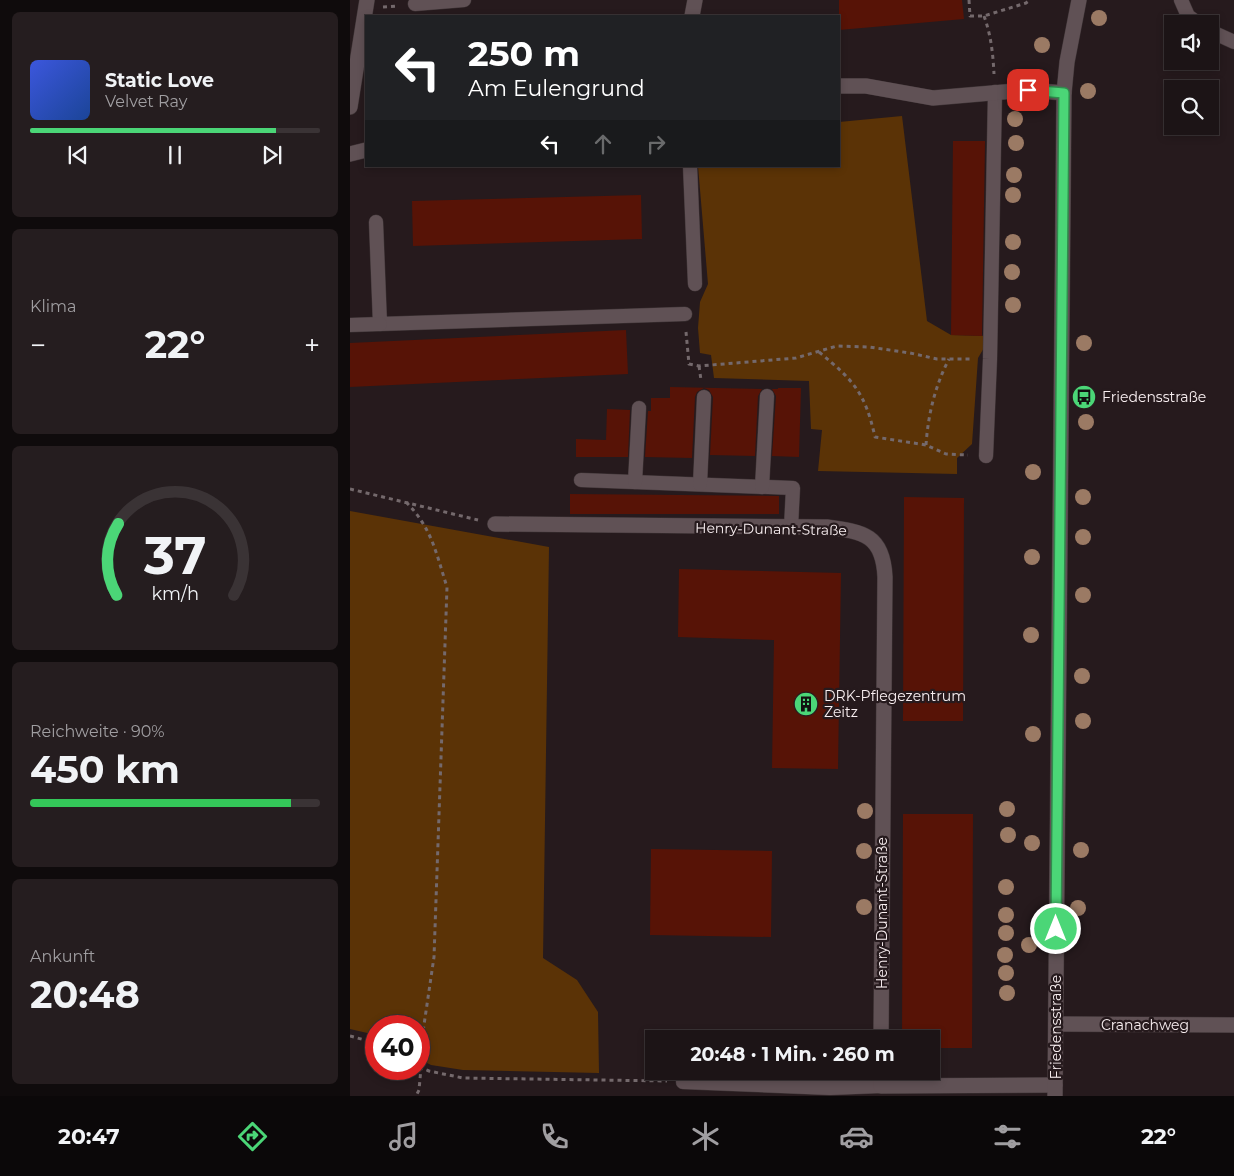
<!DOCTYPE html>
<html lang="de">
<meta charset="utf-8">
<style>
body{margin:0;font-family:Montserrat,sans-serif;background:#251d1f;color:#f1f3f6;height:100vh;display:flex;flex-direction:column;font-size:19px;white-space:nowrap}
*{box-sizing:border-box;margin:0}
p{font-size:16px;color:#a09ea1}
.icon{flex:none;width:28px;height:28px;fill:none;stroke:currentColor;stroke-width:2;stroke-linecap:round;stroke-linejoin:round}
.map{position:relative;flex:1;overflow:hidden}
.panel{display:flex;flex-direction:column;gap:12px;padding:12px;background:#0f0b0c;width:350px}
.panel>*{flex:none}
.guide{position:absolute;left:15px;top:15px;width:475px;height:152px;border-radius:0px;box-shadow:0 2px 8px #0003,0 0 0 1px #3a3335;background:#202124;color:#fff;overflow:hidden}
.controls{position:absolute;left:814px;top:15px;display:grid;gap:10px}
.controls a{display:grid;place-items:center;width:55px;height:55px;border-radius:0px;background:#1c1416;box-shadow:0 2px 8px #0003,0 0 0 1px #3a3335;font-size:25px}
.speed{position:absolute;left:15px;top:1015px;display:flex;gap:10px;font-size:25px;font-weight:700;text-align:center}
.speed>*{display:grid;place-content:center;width:65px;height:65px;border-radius:50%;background:#1c1416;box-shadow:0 2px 8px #0003,0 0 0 1px #3a3335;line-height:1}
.speed .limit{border:8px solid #d22;background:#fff;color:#111}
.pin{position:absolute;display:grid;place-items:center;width:42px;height:42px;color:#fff;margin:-21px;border-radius:10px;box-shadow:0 2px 8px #0006}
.me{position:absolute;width:55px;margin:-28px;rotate:0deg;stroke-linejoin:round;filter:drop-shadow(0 0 4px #0008)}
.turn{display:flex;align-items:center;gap:18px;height:105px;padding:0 20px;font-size:22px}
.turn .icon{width:65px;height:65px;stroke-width:2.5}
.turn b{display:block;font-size:35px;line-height:42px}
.lanes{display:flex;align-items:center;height:48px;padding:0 20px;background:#0003;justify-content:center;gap:25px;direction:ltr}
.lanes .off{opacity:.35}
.big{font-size:38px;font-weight:700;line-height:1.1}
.panel .widget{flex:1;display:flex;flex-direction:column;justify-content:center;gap:8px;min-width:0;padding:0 18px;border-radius:8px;background:#251d1f}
.panel .dial{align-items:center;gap:0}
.dial svg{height:130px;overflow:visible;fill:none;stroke:#3a3335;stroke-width:7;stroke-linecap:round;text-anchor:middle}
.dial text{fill:#f1f3f6;stroke:none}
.song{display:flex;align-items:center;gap:15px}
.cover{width:60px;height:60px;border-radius:8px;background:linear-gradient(135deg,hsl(230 70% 55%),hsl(220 70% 35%))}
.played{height:5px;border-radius:2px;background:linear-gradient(90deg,#4bd677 85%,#3a3335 85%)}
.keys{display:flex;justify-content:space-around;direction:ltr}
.heat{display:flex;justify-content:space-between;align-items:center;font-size:28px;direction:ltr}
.charge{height:8px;border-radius:4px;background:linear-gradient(90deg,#34c759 90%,#3a3335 0)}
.trip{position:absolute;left:295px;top:1030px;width:295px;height:50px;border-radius:0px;background:#1c1416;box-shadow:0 2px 8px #0003,0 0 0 1px #3a3335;font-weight:700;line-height:50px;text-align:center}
.menu{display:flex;height:80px;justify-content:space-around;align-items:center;background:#0b0809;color:#a09ea1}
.menu .icon{width:35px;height:35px}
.menu .on{color:#4bd677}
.menu b{font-size:22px;color:#f1f3f6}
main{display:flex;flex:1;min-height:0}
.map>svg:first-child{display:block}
.green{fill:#5b3306}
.building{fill:#571306}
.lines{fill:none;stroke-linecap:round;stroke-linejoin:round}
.lane-casing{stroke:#3e3436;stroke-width:15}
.street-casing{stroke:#3e3436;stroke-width:16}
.secondary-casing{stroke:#3e3436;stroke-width:16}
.path{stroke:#74696c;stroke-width:3;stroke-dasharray:4 4;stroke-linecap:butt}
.lane{stroke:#605155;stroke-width:14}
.street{stroke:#605155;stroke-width:15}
.secondary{stroke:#605155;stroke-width:15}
.tree{fill:#9b7a64}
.route-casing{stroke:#318b4d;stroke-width:12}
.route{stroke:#4bd677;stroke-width:9}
.labels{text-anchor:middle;stroke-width:4.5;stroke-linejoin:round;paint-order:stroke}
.poi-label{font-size:14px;fill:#f9eff1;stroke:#261a1d;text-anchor:start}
.street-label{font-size:14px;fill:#f9eff1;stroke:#261a1d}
</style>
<main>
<section class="panel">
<div class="widget">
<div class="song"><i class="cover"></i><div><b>Static Love</b><p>Velvet Ray</p></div></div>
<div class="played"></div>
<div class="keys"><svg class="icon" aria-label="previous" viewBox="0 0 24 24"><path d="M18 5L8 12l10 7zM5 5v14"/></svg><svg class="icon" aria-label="pause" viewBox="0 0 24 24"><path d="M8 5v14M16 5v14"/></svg><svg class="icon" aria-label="next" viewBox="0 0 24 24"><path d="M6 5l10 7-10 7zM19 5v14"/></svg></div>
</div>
<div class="widget"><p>Klima</p>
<div class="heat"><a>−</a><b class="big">22°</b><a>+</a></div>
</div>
<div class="widget dial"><svg viewBox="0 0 100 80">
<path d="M14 69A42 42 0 1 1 86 69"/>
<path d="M14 69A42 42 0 0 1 15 25" stroke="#4bd677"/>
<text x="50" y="56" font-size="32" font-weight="700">37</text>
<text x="50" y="72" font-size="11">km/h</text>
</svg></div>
<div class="widget"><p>Reichweite · 90%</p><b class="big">450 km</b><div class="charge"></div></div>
<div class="widget"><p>Ankunft</p><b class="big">20:48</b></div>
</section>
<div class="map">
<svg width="884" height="1096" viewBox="0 0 884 1096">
<rect width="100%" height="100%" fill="#261a1d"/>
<g class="green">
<path d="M552 116 577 321 601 335 641 336 628 358 622 444 607 458V474L468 471 472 430 461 429 459 381 364 378 361 355 350 353 348 328 350 302 358 284 348 166H489V122Z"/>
<path d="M0 511 199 547 193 958 227 980 248 1012 249 1073 113 1070 81 1065 69 1059V1026H26V1035L0 1029Z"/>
</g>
<g class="building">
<path d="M489 0H612L614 19 489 30Z"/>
<path d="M603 141H635L632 336 601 335Z"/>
<path d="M291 195 292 239 63 246 62 201Z"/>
<path d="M276 330 278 374 0 387V343Z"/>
<path d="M320 387 412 389 408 396 405 456 360 455 363 397 359 390 354 388 347 392 345 397 342 458 295 457 298 411H301V398H320Z"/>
<path d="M428 388H451L449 457 422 456 426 396 422 389H428Z"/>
<path d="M257 409 280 410 278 457H226V439L256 440Z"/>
<path d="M220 494 429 496V514H220Z"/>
<path d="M554 497 614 498 613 721H553Z"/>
<path d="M329 569 491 573 488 769 422 768 424 640 328 637Z"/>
<path d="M553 814H623L622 1048H581V1039H552Z"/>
<path d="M301 849 422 851 421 937 300 935Z"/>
</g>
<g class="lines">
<g class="lane-casing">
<g id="lane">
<path d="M831 0 838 16 849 24"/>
<path d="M65 4 114 0"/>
<path d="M860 31 884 42"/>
<path d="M340 166 345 284"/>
<path d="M26 222 30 324 335 314"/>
<path d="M0 325 30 324"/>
<path d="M636 456 640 359 645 92"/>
<path d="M231 480 443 488 441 527"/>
<path d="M285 482 289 408"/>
<path d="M350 484 354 397"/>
<path d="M412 487 417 396"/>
<path d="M333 1082 480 1088 531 1086"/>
</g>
</g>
<g class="street-casing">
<g id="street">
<path d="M342 16 345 0"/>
<path d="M489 86H516L583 98 678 90 714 93"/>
<path d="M0 107 17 0"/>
<path d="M0 154 16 150"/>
<path d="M145 524 477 527C514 532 533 535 535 577L531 1039"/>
<path d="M706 1024 884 1025"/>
<path d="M531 1071V1086L705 1085"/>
</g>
</g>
<g class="secondary-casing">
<path id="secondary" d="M705 1096 714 93 717 62 729 0"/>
</g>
<g class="path">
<path d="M619 0 620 16H634L676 3 680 0"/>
<path d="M33 7 47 6"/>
<path d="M634 16C641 35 643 54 644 74"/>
<path d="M336 332 339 364 349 366 446 358 487 346 519 347 560 353 587 359H622"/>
<path d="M469 352C503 380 515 392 525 437L576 445 596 454 618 455"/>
<path d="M349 366 351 380"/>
<path d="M576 445C578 415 585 386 599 359"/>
<path d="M0 489 128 520"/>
<path d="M56 502C82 528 86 553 97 587L84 957 70 1052 71 1068 69 1090 66 1096"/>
<path d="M0 1036 26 1043"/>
<path d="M69 1067 79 1071 113 1078 317 1081"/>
</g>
<use href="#lane" class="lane"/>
<use href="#street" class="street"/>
<use href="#secondary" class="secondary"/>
</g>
<g class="tree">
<circle cx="749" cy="18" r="8"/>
<circle cx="692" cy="45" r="8"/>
<circle cx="738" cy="91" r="8"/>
<circle cx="665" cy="119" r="8"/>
<circle cx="666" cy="143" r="8"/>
<circle cx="664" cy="175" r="8"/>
<circle cx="663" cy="195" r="8"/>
<circle cx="663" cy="242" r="8"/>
<circle cx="662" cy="272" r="8"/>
<circle cx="663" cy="305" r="8"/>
<circle cx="734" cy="343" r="8"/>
<circle cx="736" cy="422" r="8"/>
<circle cx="683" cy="472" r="8"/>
<circle cx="733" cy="497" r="8"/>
<circle cx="733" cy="537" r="8"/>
<circle cx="682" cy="557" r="8"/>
<circle cx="733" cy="595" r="8"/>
<circle cx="681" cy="635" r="8"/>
<circle cx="732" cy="676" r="8"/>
<circle cx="733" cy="721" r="8"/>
<circle cx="683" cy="734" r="8"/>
<circle cx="657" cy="809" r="8"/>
<circle cx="515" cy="811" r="8"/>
<circle cx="658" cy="835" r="8"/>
<circle cx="682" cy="843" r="8"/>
<circle cx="731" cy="850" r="8"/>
<circle cx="514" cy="851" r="8"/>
<circle cx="656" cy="887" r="8"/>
<circle cx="514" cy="907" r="8"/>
<circle cx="728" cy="908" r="8"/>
<circle cx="656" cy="915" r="8"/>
<circle cx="656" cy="933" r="8"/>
<circle cx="679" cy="945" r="8"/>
<circle cx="655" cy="955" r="8"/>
<circle cx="656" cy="973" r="8"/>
<circle cx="657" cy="993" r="8"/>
</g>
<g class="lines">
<g class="route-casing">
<path id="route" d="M678 90 714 93 706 929"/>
</g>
<use href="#route" class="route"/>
</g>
<defs>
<g id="bus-disc" transform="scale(1.25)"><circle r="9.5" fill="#4bd677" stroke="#261a1d"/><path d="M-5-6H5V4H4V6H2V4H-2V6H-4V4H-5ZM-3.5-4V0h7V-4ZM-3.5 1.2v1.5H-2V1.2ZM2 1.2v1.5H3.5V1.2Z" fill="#111"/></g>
<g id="building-disc" transform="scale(1.25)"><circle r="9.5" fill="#4bd677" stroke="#261a1d"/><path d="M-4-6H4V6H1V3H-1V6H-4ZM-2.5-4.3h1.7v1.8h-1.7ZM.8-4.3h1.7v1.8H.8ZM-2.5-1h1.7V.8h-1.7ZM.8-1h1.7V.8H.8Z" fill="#111"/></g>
</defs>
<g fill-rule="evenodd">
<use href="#bus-disc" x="734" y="397"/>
<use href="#building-disc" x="456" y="704"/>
</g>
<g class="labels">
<g class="poi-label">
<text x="752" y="402">Friedensstraße</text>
<text x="474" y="701">DRK-Pflegezentrum<tspan x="474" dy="16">Zeitz</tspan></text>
</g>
<g class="street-label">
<text transform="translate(421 529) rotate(1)" y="5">Henry-Dunant-Straße</text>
<text transform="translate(532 913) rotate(-90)" y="5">Henry-Dunant-Straße</text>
<text x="795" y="1030">Cranachweg</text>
<text transform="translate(706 1027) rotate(-90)" y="5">Friedensstraße</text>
</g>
</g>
</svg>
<div class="controls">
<a><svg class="icon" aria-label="sound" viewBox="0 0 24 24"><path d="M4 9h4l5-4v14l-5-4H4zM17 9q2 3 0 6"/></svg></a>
<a><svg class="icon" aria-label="search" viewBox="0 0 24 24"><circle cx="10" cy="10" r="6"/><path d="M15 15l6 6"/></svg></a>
</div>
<div class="speed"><div class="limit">40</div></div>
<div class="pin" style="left:678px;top:90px;background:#d93025"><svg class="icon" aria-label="arrive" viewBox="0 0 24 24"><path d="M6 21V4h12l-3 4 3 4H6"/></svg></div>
<svg class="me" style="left:706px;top:929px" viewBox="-20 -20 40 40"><circle r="17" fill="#4bd677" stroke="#fff" stroke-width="3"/><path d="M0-11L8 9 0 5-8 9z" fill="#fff"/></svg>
<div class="trip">20:48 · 1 Min. · 260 m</div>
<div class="guide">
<div class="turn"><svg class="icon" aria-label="left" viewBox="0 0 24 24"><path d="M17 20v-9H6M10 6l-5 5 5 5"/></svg><div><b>250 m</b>Am Eulengrund</div></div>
<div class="lanes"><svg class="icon" aria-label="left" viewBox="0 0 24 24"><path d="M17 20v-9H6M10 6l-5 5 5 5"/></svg><svg class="icon off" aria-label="ahead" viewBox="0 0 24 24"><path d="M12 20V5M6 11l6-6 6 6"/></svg><svg class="icon off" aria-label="right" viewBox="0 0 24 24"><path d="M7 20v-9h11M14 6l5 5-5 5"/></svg></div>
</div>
</div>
</main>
<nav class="menu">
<b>20:47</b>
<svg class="icon on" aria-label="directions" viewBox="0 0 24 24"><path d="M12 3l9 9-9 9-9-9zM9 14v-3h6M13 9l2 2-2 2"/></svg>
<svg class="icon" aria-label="music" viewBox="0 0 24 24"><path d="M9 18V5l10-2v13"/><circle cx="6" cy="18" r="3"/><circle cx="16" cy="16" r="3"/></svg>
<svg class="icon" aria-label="phone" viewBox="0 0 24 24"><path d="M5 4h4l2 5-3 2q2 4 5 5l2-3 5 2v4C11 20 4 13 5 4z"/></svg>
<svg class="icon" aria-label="climate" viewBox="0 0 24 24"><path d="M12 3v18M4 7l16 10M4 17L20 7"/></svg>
<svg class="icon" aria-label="car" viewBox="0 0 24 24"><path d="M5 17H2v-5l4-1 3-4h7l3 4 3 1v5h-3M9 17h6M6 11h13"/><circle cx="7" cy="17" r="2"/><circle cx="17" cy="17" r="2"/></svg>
<svg class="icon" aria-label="filters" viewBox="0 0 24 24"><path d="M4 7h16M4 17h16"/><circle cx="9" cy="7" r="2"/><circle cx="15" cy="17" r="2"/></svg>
<b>22°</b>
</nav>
